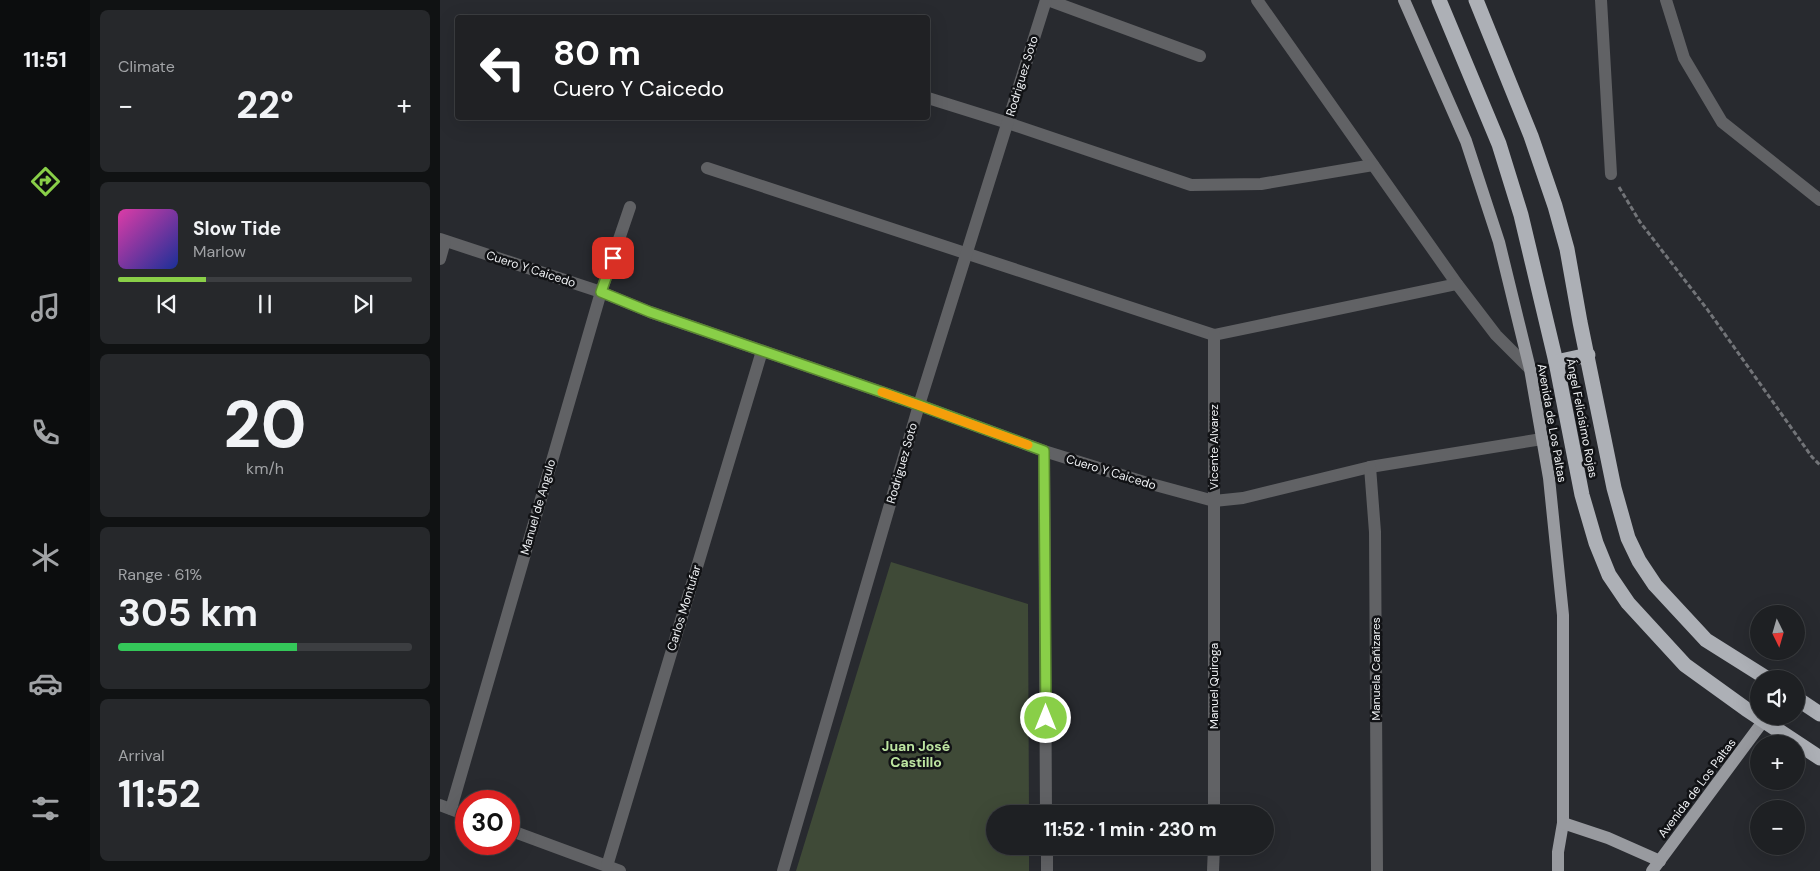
<!DOCTYPE html>
<meta charset="utf-8">
<style>
body{margin:0;font-family:"DM Sans",sans-serif;background:#26282b;color:#f1f3f6;height:100vh;display:flex;flex-direction:column;font-size:19px;white-space:nowrap}
*{box-sizing:border-box;margin:0}
p{font-size:16px;color:#a1a3a6}
.icon{flex:none;width:28px;height:28px;fill:none;stroke:currentColor;stroke-width:2;stroke-linecap:round;stroke-linejoin:round}
.map{position:relative;flex:1;overflow:hidden}
.side{display:flex;flex-direction:column;gap:10px;padding:10px;background:#101213;width:350px}
.side>*{flex:none}
.top-card{position:absolute;left:15px;top:15px;width:475px;height:105px;border-radius:5px;box-shadow:0 5px 20px #0002,0 0 0 1px #3c3e41;background:#202124;color:#fff;overflow:hidden}
.needle{width:32px;rotate:175deg}
.fabs{position:absolute;left:1310px;top:605px;display:grid;gap:10px}
.fabs a{display:grid;place-items:center;width:55px;height:55px;border-radius:50%;background:#1e2023;box-shadow:0 5px 20px #0002,0 0 0 1px #3c3e41;font-size:25px}
.speed{position:absolute;left:15px;top:790px;display:flex;gap:10px;font-size:25px;font-weight:700;text-align:center}
.speed>*{display:grid;place-content:center;width:65px;height:65px;border-radius:50%;background:#1e2023;box-shadow:0 5px 20px #0002,0 0 0 1px #3c3e41;line-height:1}
.speed .limit{border:8px solid #d22;background:#fff;color:#111}
.pin{position:absolute;display:grid;place-items:center;width:42px;height:42px;color:#fff;margin:-21px;border-radius:10px;box-shadow:0 2px 8px #0006}
.me{position:absolute;width:55px;margin:-28px;rotate:0deg;stroke-linejoin:round;filter:drop-shadow(0 0 4px #0008)}
.turn{display:flex;align-items:center;gap:18px;height:105px;padding:0 15px;font-size:22px}
.turn .icon{width:65px;height:65px;stroke-width:2.5}
.turn b{display:block;font-size:35px;line-height:42px}
.big{font-size:38px;font-weight:700;line-height:1.1}
.side .tile{flex:1;display:flex;flex-direction:column;justify-content:center;gap:8px;min-width:0;padding:0 18px;border-radius:8px;background:#26282b}
.side .dial{align-items:center;gap:0}
.dial b{font-size:65px;line-height:1}
.song{display:flex;align-items:center;gap:15px}
.cover{width:60px;height:60px;border-radius:8px;background:linear-gradient(135deg,hsl(320 70% 55%),hsl(230 70% 35%))}
.played{height:5px;border-radius:2px;background:linear-gradient(90deg,#89cf48 30%,#3c3e41 30%)}
.keys{display:flex;justify-content:space-around;direction:ltr}
.heat{display:flex;justify-content:space-between;align-items:center;font-size:28px;direction:ltr}
.charge{height:8px;border-radius:4px;background:linear-gradient(90deg,#34c759 61%,#3c3e41 0)}
.trip{position:absolute;left:546px;top:805px;width:288px;height:50px;border-radius:25px;background:#1e2023;box-shadow:0 5px 20px #0002,0 0 0 1px #3c3e41;font-weight:700;line-height:50px;text-align:center}
main{display:flex;flex:1;min-height:0}
.menu{display:flex;flex-direction:column;width:90px;justify-content:space-around;align-items:center;background:#0c0d0e;color:#a1a3a6}
.menu .icon{width:35px;height:35px}
.menu .active{color:#89cf48}
.menu b{font-size:22px;color:#f1f3f6}
.map>svg:first-child{display:block}
.green{fill:#3f4a37}
.lines{fill:none;stroke-linecap:round;stroke-linejoin:round}
.path{stroke:#727478;stroke-width:3;stroke-dasharray:5 2.5;stroke-linecap:butt}
.minor{stroke:#616265;stroke-width:12}
.major{stroke:#989a9f;stroke-width:12}
.highway{stroke:#adb0b6;stroke-width:15}
.route-casing{stroke:#59872f;stroke-width:12}
.route{stroke:#89cf48;stroke-width:9}
.slow{stroke:#f59e0b;stroke-width:9}
.labels{text-anchor:middle;stroke-width:5;stroke-linejoin:round;paint-order:stroke}
.street-label{font-size:12px;fill:#eef0f3;stroke:#111215}
.neighbourhood-label{font-size:14px;font-weight:bold;fill:#bde5a1;stroke:#111215}
</style>
<main>
<nav class="menu">
<b>11:51</b>
<svg class="icon active" aria-label="directions" viewBox="0 0 24 24"><path d="M12 3l9 9-9 9-9-9zM9 14v-3h6M13 9l2 2-2 2"/></svg>
<svg class="icon" aria-label="music" viewBox="0 0 24 24"><path d="M9 18V5l10-2v13"/><circle cx="6" cy="18" r="3"/><circle cx="16" cy="16" r="3"/></svg>
<svg class="icon" aria-label="phone" viewBox="0 0 24 24"><path d="M5 4h4l2 5-3 2q2 4 5 5l2-3 5 2v4C11 20 4 13 5 4z"/></svg>
<svg class="icon" aria-label="climate" viewBox="0 0 24 24"><path d="M12 3v18M4 7l16 10M4 17L20 7"/></svg>
<svg class="icon" aria-label="car" viewBox="0 0 24 24"><path d="M5 17H2v-5l4-1 3-4h7l3 4 3 1v5h-3M9 17h6M6 11h13"/><circle cx="7" cy="17" r="2"/><circle cx="17" cy="17" r="2"/></svg>
<svg class="icon" aria-label="filters" viewBox="0 0 24 24"><path d="M4 7h16M4 17h16"/><circle cx="9" cy="7" r="2"/><circle cx="15" cy="17" r="2"/></svg>
</nav>
<section class="side">
<div class="tile"><p>Climate</p>
<div class="heat"><a>−</a><b class="big">22°</b><a>+</a></div>
</div>
<div class="tile">
<div class="song"><i class="cover"></i><div><b>Slow Tide</b><p>Marlow</p></div></div>
<div class="played"></div>
<div class="keys"><svg class="icon" aria-label="previous" viewBox="0 0 24 24"><path d="M18 5L8 12l10 7zM5 5v14"/></svg><svg class="icon" aria-label="pause" viewBox="0 0 24 24"><path d="M8 5v14M16 5v14"/></svg><svg class="icon" aria-label="next" viewBox="0 0 24 24"><path d="M6 5l10 7-10 7zM19 5v14"/></svg></div>
</div>
<div class="tile dial"><b>20</b><p>km/h</p></div>
<div class="tile"><p>Range · 61%</p><b class="big">305 km</b><div class="charge"></div></div>
<div class="tile"><p>Arrival</p><b class="big">11:52</b></div>
</section>
<div class="map">
<svg width="1380" height="871" viewBox="0 0 1380 871">
<rect width="100%" height="100%" fill="#282a2f"/>
<path class="green" d="M451 562 588 604 589 814H555V846H589V871H356Z"/>
<g class="lines">
<path class="path" d="M1179 187 1200 222 1267 309 1372 457 1380 465"/>
<g class="minor">
<path d="M608 0 760 56"/>
<path d="M817 0 1017 284 1056 335 1090 369"/>
<path d="M1161 0 1171 174"/>
<path d="M1226 0 1244 58 1282 122 1380 200"/>
<path d="M488 98 568 123 751 185 821 184 933 165"/>
<path d="M267 168 774 335 1017 284"/>
<path d="M0 239 161 292 210 312 479 405 604 451 704 482 774 501 803 498 930 467 1102 439"/>
<path d="M0 259 5 241"/>
<path d="M604 451 606 814"/>
<path d="M930 467 935 532 937 871"/>
<path d="M0 805 26 815"/>
<path d="M11 809 161 292 190 207"/>
<path d="M774 814V335"/>
<path d="M69 830 180 871"/>
<path d="M607 846V871"/>
<path d="M167 866 322 351"/>
<path d="M343 871 479 405 606 0"/>
<path d="M773 871 774 846"/>
</g>
<g class="major">
<path d="M964 0 1026 141 1059 242 1090 369 1109 478 1123 615V823L1118 852V871"/>
<path d="M1123 823 1168 838 1220 861"/>
<path d="M1212 871 1327 716"/>
</g>
<g class="highway">
<path d="M999 0 1059 144 1081 215 1116 362 1142 495 1156 543 1169 575 1188 603 1245 665 1306 709 1380 758"/>
<path d="M1036 0 1091 136 1115 206 1127 249 1140 322 1174 488 1188 538 1199 561 1215 585 1266 640 1328 679"/>
<path d="M1116 362 1148 355"/>
<path d="M1356 698 1380 714"/>
</g>
</g>
<g class="lines">
<g class="route-casing">
<path id="route" d="M173 258 161 292 210 312 479 405 604 451 606 718"/>
</g>
<use href="#route" class="route"/>
<path class="slow" d="M442 392 588 445"/>
</g>
<g class="labels">
<g class="street-label">
<text transform="translate(582 76) rotate(-73)" y="4">Rodriguez Soto</text>
<text transform="translate(91 269) rotate(18)" y="4">Cuero Y Caicedo</text>
<text transform="translate(1142 418) rotate(79)" y="4">Ángel Felicísimo Rojas</text>
<text transform="translate(1112 423) rotate(80)" y="4">Avenida de Los Paltas</text>
<text transform="translate(774 447) rotate(-90)" y="4">Vicente Alvarez</text>
<text transform="translate(462 463) rotate(-74)" y="4">Rodriguez Soto</text>
<text transform="translate(671 472) rotate(17)" y="4">Cuero Y Caicedo</text>
<text transform="translate(98 507) rotate(-74)" y="4">Manuel de Angulo</text>
<text transform="translate(244 608) rotate(-73)" y="4">Carlos Montufar</text>
<text transform="translate(936 669) rotate(-90)" y="4">Manuela Cañizares</text>
<text transform="translate(774 686) rotate(-90)" y="4">Manuel Quiroga</text>
<text transform="translate(1257 788) rotate(-53)" y="4">Avenida de Los Paltas</text>
</g>
<g class="neighbourhood-label">
<text x="476" y="751">Juan José<tspan x="476" dy="16">Castillo</tspan></text>
</g>
</g>
</svg>
<div class="fabs">
<a><svg class="needle" viewBox="-14 -14 28 28"><path d="M0-13l5 13h-10z" fill="#e53935"/><path d="M0 13l5-13h-10z" fill="#a1a3a6"/></svg></a>
<a><svg class="icon" aria-label="sound" viewBox="0 0 24 24"><path d="M4 9h4l5-4v14l-5-4H4zM17 9q2 3 0 6"/></svg></a>
<a>+</a>
<a>−</a>
</div>
<div class="speed"><div class="limit">30</div></div>
<div class="pin" style="left:173px;top:258px;background:#d93025"><svg class="icon" aria-label="arrive" viewBox="0 0 24 24"><path d="M6 21V4h12l-3 4 3 4H6"/></svg></div>
<svg class="me" style="left:606px;top:718px" viewBox="-20 -20 40 40"><circle r="17" fill="#89cf48" stroke="#fff" stroke-width="3"/><path d="M0-11L8 9 0 5-8 9z" fill="#fff"/></svg>
<div class="trip">11:52 · 1 min · 230 m</div>
<div class="top-card">
<div class="turn"><svg class="icon" aria-label="left" viewBox="0 0 24 24"><path d="M17 20v-9H6M10 6l-5 5 5 5"/></svg><div><b>80 m</b>Cuero Y Caicedo</div></div>
</div>
</div>
</main>
